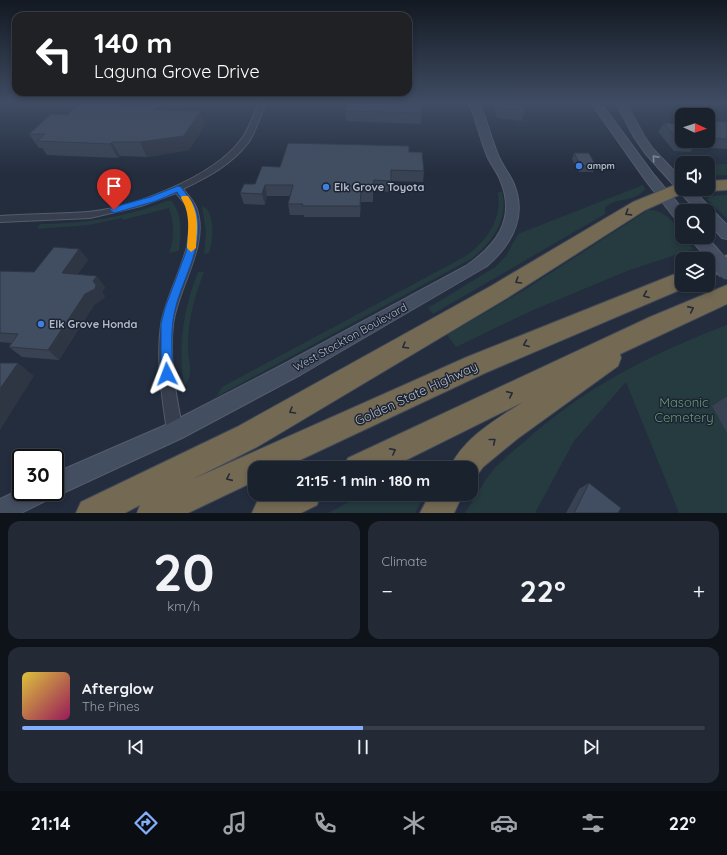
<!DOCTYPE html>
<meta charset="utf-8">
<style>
body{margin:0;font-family:Quicksand,sans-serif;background:#232a36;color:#f1f3f6;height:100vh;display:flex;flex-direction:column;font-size:15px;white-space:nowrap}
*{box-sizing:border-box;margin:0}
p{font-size:13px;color:#9fa4aa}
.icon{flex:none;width:22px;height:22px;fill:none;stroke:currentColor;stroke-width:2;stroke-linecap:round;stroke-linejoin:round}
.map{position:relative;height:513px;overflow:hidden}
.panel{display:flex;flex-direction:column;gap:8px;padding:8px;background:#0e1319;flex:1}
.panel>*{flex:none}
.top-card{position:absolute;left:12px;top:12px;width:400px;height:84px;border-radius:12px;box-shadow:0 2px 6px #0003,0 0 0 1px #383f4a;background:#202124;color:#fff;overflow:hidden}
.needle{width:26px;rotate:93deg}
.controls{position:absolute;left:675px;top:108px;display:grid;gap:8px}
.controls a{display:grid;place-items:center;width:40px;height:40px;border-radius:8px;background:#1a222e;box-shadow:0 2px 6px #0003,0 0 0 1px #383f4a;font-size:20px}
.speed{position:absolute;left:12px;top:449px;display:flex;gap:8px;font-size:20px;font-weight:700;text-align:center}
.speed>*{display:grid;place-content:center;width:52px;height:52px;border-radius:50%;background:#1a222e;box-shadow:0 2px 6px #0003,0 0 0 1px #383f4a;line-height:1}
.speed .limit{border:2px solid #111;border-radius:6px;background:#fff;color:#111}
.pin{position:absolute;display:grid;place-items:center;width:34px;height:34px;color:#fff;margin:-41px -17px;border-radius:50% 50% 50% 0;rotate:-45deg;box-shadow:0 0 4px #0007}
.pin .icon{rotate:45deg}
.me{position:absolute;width:44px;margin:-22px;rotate:357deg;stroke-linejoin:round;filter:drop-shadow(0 0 3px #0008)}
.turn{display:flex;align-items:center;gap:14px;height:84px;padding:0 16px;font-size:18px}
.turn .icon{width:52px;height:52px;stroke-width:2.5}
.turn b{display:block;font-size:28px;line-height:34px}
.big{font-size:30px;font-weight:700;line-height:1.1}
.panel .widget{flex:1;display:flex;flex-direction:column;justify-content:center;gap:6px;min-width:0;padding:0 14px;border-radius:12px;background:#232a36}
.panel .dial{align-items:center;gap:0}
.dial b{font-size:52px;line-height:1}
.song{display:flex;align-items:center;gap:12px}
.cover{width:48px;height:48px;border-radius:6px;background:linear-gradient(135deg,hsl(50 70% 55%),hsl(330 70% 35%))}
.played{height:4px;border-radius:2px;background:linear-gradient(90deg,#84aefc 50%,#383f4a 50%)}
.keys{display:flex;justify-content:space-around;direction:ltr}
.heat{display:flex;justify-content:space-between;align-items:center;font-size:22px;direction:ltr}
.panel .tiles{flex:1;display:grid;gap:8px;grid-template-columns:1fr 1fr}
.widget:last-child{grid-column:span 2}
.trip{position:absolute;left:248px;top:461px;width:230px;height:40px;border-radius:12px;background:#1a222e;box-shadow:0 2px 6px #0003,0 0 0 1px #383f4a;font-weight:700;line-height:40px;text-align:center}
.menu{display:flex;height:64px;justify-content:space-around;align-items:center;background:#0a0e12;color:#9fa4aa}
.menu .icon{width:28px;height:28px}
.menu .current{color:#84aefc}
.menu b{font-size:18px;color:#f1f3f6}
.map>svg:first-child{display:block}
.green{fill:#253b3f}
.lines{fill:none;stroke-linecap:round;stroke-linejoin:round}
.street-casing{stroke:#555d6c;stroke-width:2}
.secondary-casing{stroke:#555d6c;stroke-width:2}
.highway-casing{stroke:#424a59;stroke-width:2}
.street{fill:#373f4e;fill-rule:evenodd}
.secondary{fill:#444e61;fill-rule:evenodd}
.highway{fill:#746953;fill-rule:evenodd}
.secondary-bridge-far1-casing{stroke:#555d6c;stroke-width:16;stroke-linecap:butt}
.secondary-bridge-casing{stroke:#555d6c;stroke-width:19;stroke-linecap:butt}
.secondary-bridge-far1{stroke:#444e61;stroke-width:14}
.secondary-bridge{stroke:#444e61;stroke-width:17}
.wall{fill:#384253}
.shaded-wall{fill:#2e3643}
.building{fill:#414d60;stroke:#2e3643}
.oneway{stroke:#8c94a5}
.oneway2{stroke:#252b36}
.route{fill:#1a73e8;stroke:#114b97}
.slow{fill:#f59e0b}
.shop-dot{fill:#3f7fe0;stroke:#1c2433;stroke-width:1.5}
.labels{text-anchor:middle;stroke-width:3;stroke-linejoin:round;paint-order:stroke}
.far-poi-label{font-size:9px;font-weight:bold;fill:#b2bac9;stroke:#1c2433;text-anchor:start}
.poi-label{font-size:11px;font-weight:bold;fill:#b2bac9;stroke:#1c2433;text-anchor:start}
.street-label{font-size:11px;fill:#b2bac9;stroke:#1c2433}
.near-street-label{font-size:13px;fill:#b2bac9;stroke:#1c2433}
.near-park-label{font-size:13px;fill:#689b76;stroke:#1c2433}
</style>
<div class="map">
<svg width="727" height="513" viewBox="0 0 727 513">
<rect width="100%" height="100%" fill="#232d3e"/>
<g class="green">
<path d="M727 164V175L708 176V165Z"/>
<path d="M643 185 645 189C639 198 627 199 617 201 613 202 609 205 605 207V214L433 314 428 308 495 267 506 256 518 234Z"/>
<path d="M498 192H502C509 220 492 242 471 259L216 397 222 387 466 256C487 240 502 220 498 192Z"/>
<path d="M727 195V219L708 200V196Z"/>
<path d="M167 201H172C183 217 181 233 179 251L169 253C175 238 174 222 169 208L123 220 122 218 89 225 37 229 40 224C83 224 127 217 167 201Z"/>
<path d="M202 206 207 209C215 221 213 241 209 253L204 254 206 232Z"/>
<path d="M648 210C669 208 682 235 693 249L627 271 531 311 456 347 447 335 526 289Z"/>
<path d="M198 272H204C194 298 187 323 188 351 189 362 194 377 184 386 178 345 183 310 198 272Z"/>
<path d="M727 325V513H679L626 382 574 441 535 513H465C474 499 483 483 493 470 502 460 513 451 523 443 582 389 652 353 727 325Z"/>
<path d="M364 494H425L415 513H328Z"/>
</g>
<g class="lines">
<g class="street-casing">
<path id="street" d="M259 103H266C260 115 256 132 248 143 231 165 208 177 183 189 188 195 193 200 196 207 211 244 177 288 173 325 169 360 176 396 183 431L180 436 175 439 170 436 167 431C162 396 156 360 161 325 165 292 203 237 186 205 183 201 179 197 176 193L141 206 90 218 0 222V216C29 214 59 214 88 212 134 208 212 177 240 141 249 131 253 115 259 103Z"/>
</g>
<g class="secondary-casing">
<g id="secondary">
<path d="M469 103H479C487 120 491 138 498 155 502 165 509 173 513 182 528 216 512 244 487 266L300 375 182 438 63 493 55 496 50 494 47 500 21 513H0V499L21 489V492H55V473L168 424 286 363 466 266C496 245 516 220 501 182 498 173 492 166 488 158 480 140 477 121 469 103Z"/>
<path d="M591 103H601L654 175 684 211H682V223L677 221 646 181Z"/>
<path d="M616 103H626L644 136 653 149 682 179V189H692L727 225V239L722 238 708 222V211H697L645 153 634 137Z"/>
</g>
</g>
<g class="highway-casing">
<g id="highway">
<path d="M727 180V190L708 191 702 189H708V181Z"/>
<path d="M682 182V189H689L688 191 645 210 507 298 257 447 193 479 467 357 675 274 682 272V285L689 286 485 373 283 468H255V481L188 513H137L140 505 125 513H76L81 502 237 427 491 286 633 202Z"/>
<path d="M727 255V271L708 277V261Z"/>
<path d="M727 285V304L620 354 621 358 618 366 517 439 483 467 475 478 471 480V468H450C463 438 497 419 523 402L390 468H343L348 458 650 317Z"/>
<path d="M273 494H321L317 505 301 513H252L257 502Z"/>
<path d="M430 494H463L454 513H420Z"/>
</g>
</g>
<use href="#street" class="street"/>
<use href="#secondary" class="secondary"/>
<use href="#highway" class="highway"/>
<g class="secondary-bridge-far1-casing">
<path id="secondary-bridge-far1" d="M698 237 721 264"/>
</g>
<g class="secondary-bridge-casing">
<path id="secondary-bridge" d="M720 263 727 271"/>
</g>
<use href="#secondary-bridge-far1" class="secondary-bridge-far1"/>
<use href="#secondary-bridge" class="secondary-bridge"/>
</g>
<g class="wall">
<path d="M342 103H422V113L421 124 346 121 345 111 346 104H342Z"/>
<path d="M492 103H522L525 110 522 121 497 118Z"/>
<path d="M157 106 159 110 205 125 189 150 147 157 120 156 118 158 47 155 42 148H39L29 134 67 115Z"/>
<path d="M708 121 727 122V149L694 147 690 152 674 151 658 132 664 123 682 141H708Z"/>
<path d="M409 152 424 171 423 182 391 181 390 192 373 191V202H361L360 217H304V215H290L288 204 290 196H267L265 205 244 204 240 193 255 184 280 167Z"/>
<path d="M574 153 596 166 593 172H579L572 159Z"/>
<path d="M79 249 88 260 78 274 105 287 102 292 105 296 103 299 94 305 59 360 22 357 9 347 11 343 0 342V271L34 272Z"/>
<path d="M726 397H727V433L712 406Z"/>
<path d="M589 483 618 513H566L579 489Z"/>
</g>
<g class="shaded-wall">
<path d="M157 106 163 120 154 110Z"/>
<path d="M200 111 205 125 189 150 147 157 140 142Z"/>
<path d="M112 142 120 156 118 158 110 144Z"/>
<path d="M265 185 267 196 265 205 262 194Z"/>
<path d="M361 191V202L360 217V206Z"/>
<path d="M79 249 88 260 71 284 62 273Z"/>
<path d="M97 276 105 287 102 292 105 296 103 299 94 305 59 360 48 350Z"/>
<path d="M18 363 34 376 0 430V389Z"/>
</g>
<g class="building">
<path d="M347 103H422V113L345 111Z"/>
<path d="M498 103H522L525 110 500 108Z"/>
<path d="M79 104 157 106 154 110 200 111 184 136 140 142H112L110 144 37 141 45 134H29L51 114 67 115Z"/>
<path d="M708 121 727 122V139L708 138Z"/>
<path d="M664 123 682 124V141H696L697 142H680Z"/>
<path d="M288 143 409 146V152H422L424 171 391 170V181L374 180 373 191H361L360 206H302L303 204H288L293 185H265L262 194 240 193 244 184H255L262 166 280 167Z"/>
<path d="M574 153H589L596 166H581Z"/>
<path d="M54 247 79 249 62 273 97 276 93 281 96 285 95 289 85 294 48 350 9 347 18 334 0 333V271L34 272Z"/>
<path d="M0 363H18L0 389Z"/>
<path d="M589 483 621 508 618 513H574Z"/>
</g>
<defs><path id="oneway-chevron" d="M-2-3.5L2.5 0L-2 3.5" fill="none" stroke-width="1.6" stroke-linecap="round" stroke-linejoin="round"/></defs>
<use class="oneway" href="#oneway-chevron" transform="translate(655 158) rotate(-132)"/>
<g class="oneway2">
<use href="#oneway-chevron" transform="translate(628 213) rotate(148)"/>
<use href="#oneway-chevron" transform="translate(518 281) rotate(149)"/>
<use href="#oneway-chevron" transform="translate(646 295) rotate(157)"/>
<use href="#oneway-chevron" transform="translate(691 309) rotate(-24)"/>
<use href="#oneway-chevron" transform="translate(526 344) rotate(157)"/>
<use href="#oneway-chevron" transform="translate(405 346) rotate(150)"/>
<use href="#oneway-chevron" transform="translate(510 394) rotate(-25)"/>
<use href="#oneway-chevron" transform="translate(292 411) rotate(150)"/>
<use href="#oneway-chevron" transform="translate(493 441) rotate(-39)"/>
<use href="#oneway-chevron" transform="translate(393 451) rotate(-27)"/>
<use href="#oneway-chevron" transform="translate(229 478) rotate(156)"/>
</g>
<linearGradient id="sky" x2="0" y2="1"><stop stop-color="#131922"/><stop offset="0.59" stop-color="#3f4c63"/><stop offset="1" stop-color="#3f4c63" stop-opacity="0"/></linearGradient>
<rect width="727" height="174" fill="url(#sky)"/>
<path class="route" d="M178 186 181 187C185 193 192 200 195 207 208 241 182 278 175 310 170 330 172 352 173 374L171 377 167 379 163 377 161 374V324L165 308 186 252 189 227 187 207 177 192 156 201 114 213 110 210 111 208 150 197Z"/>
<path class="slow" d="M182 196H188C200 214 197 228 196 248L191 252 187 248C188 230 191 214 181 198Z"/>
<g class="shop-dot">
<circle cx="579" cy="166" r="4"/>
<circle cx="326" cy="187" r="4"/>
<circle cx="41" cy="324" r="4"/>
</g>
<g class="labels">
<g class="far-poi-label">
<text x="587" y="169">ampm</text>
</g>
<g class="poi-label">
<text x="334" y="191">Elk Grove Toyota</text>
<text x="49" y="328">Elk Grove Honda</text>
</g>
<g class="street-label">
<text transform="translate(350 337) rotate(-29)" y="4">West Stockton Boulevard</text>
</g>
<g class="near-street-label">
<text transform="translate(416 393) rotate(-25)" y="5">Golden State Highway</text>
</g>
<g class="near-park-label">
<text x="684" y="407">Masonic<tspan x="684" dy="15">Cemetery</tspan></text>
</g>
</g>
</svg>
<div class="controls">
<a><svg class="needle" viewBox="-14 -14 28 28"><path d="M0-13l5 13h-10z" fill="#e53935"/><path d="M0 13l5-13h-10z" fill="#9fa4aa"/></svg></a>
<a><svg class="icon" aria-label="sound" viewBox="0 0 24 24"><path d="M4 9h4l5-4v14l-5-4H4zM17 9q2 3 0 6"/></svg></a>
<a><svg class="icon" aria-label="search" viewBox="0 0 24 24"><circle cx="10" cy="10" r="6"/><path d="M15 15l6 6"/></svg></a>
<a><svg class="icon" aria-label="layers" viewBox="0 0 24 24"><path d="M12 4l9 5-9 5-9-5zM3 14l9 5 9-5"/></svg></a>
</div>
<div class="speed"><div class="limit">30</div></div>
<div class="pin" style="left:114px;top:210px;background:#d93025"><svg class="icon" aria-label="arrive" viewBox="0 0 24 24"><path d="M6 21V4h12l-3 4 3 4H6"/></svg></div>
<svg class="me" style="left:167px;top:374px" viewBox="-20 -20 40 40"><path d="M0-17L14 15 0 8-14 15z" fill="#1a73e8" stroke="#fff" stroke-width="4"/></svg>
<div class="trip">21:15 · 1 min · 180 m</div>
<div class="top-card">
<div class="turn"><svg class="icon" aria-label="left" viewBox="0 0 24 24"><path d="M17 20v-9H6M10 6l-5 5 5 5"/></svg><div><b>140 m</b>Laguna Grove Drive</div></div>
</div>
</div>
<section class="panel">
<div class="tiles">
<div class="widget dial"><b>20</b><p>km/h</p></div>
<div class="widget"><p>Climate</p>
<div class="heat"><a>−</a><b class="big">22°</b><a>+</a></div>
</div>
<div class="widget">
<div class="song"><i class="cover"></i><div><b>Afterglow</b><p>The Pines</p></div></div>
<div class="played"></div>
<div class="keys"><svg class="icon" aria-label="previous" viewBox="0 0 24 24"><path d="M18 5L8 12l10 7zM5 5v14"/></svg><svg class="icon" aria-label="pause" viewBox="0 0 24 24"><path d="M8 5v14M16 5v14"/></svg><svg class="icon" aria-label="next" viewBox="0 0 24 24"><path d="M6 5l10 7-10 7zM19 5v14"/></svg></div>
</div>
</div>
</section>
<nav class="menu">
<b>21:14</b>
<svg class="icon current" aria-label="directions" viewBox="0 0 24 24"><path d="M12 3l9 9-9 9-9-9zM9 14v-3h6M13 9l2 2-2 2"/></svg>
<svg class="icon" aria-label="music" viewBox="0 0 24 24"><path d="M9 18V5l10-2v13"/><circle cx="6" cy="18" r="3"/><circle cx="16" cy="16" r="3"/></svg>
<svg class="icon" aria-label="phone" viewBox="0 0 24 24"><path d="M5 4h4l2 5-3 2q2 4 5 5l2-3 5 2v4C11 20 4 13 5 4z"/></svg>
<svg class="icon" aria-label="climate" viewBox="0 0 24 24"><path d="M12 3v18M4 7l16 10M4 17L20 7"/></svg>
<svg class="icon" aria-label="car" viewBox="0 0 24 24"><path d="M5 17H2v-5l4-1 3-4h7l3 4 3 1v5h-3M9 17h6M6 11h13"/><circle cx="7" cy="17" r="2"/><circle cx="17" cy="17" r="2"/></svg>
<svg class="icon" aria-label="filters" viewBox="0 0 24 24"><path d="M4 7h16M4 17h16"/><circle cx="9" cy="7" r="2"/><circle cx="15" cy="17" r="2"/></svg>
<b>22°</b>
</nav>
